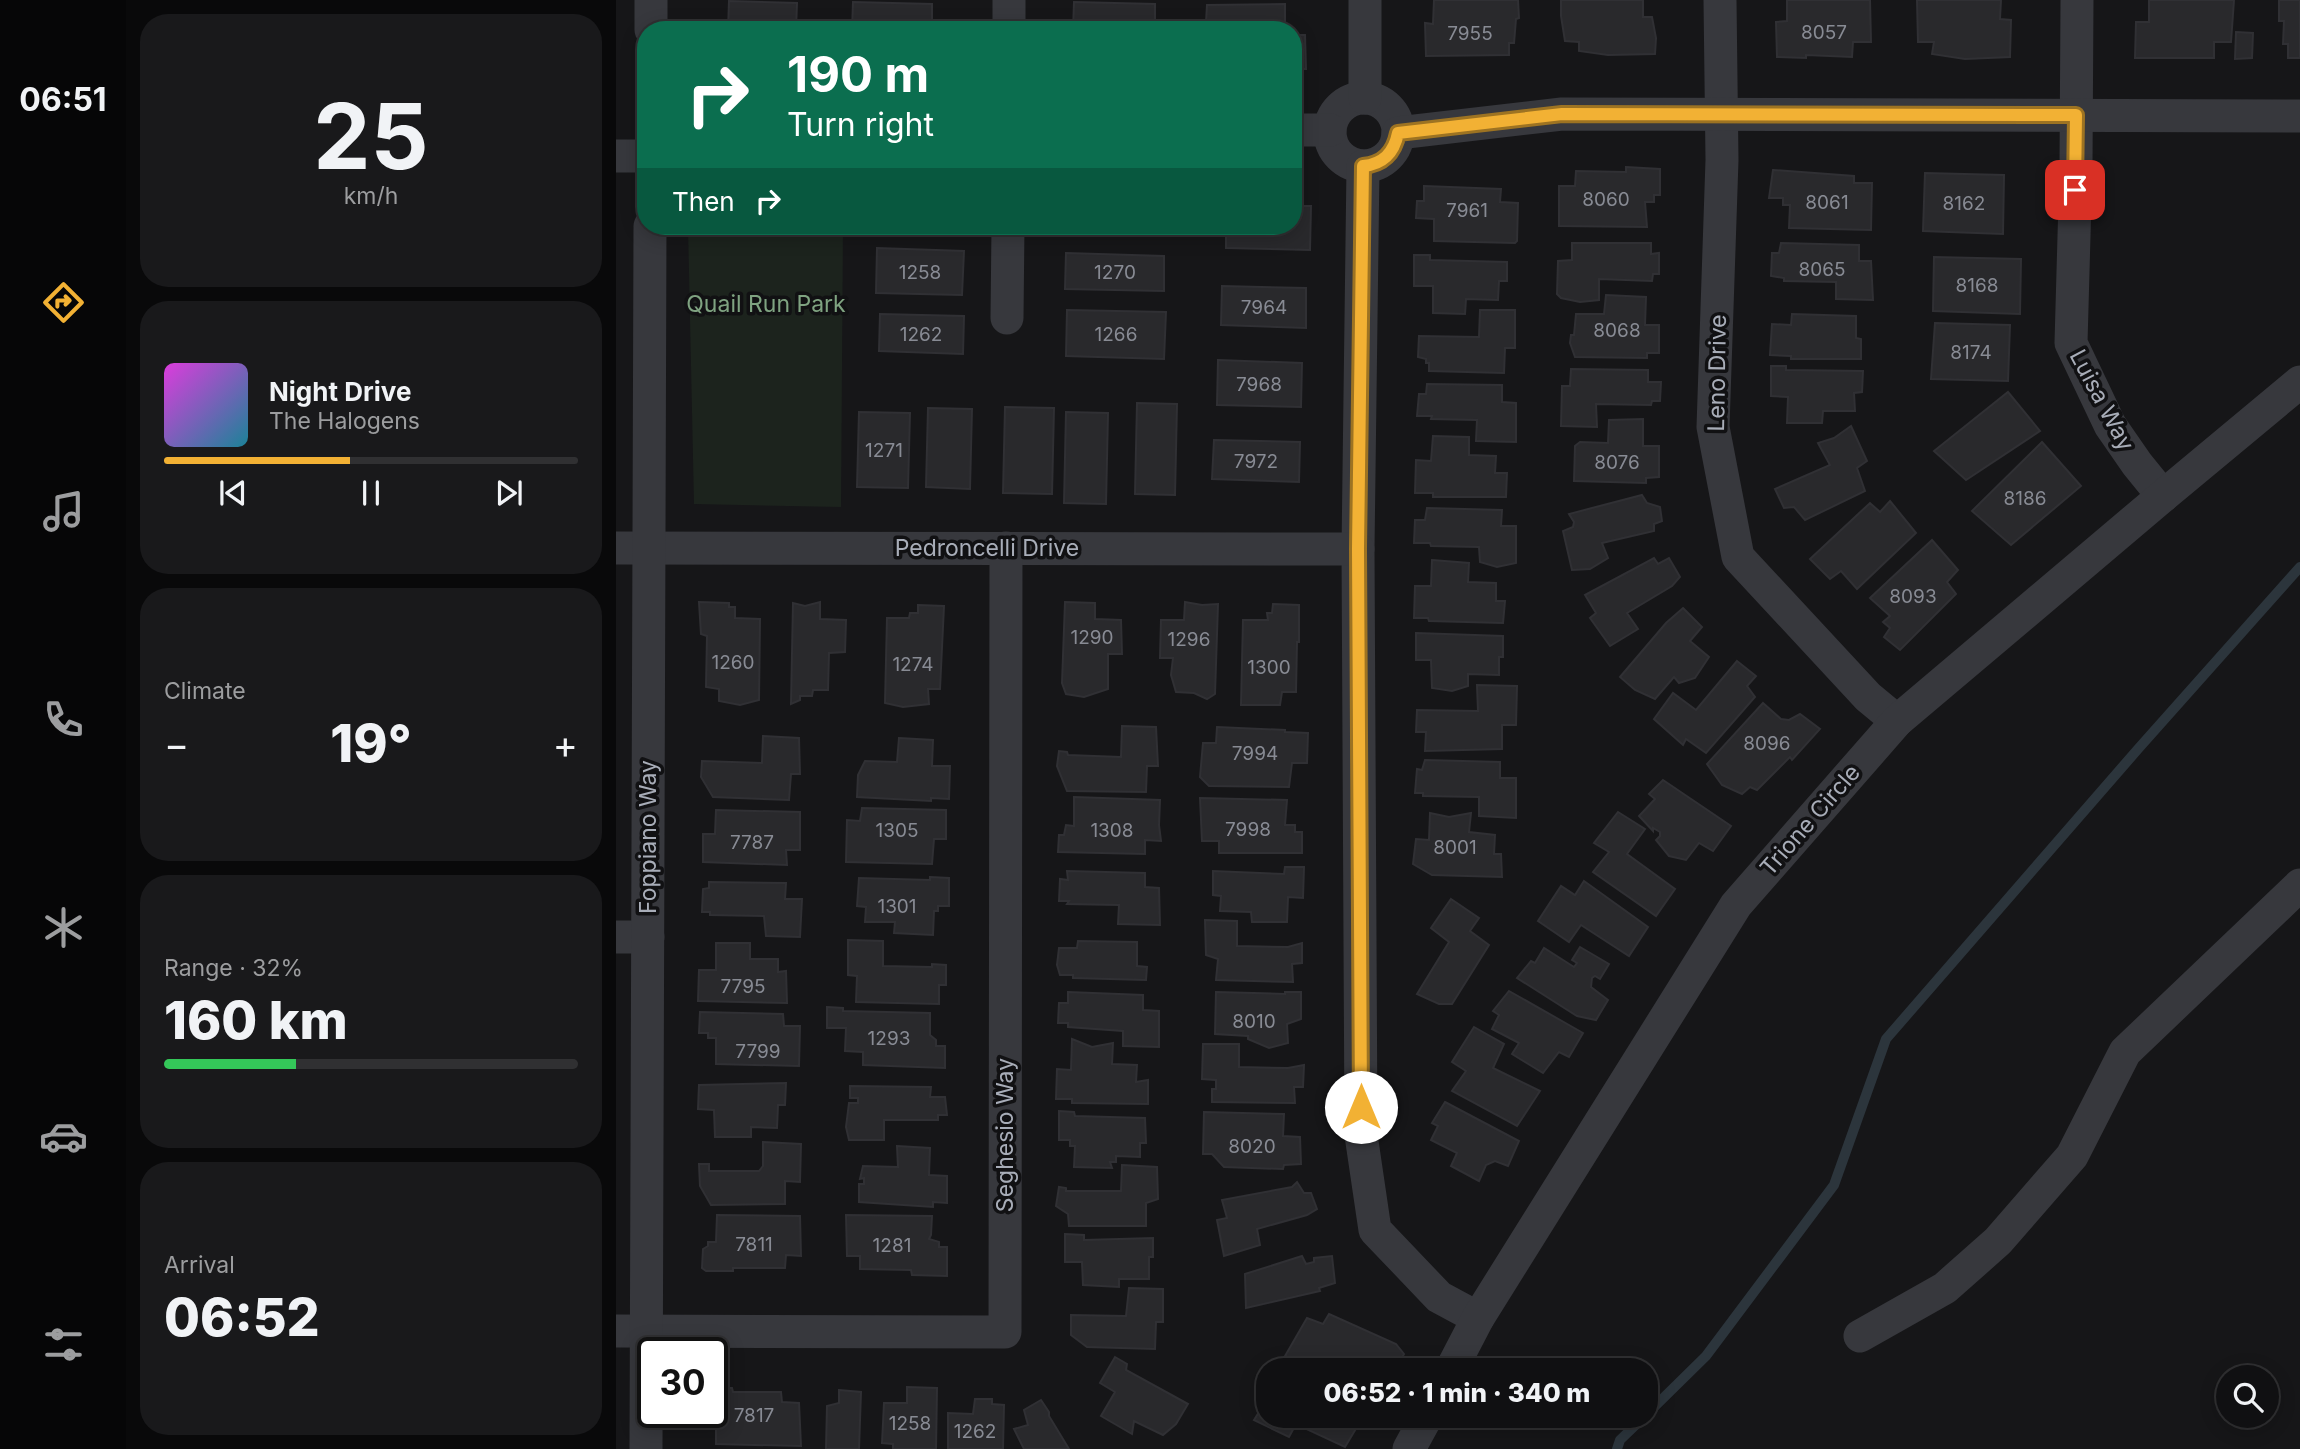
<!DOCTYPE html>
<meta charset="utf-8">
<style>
body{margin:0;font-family:Inter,sans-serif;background:#19191b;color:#f1f3f6;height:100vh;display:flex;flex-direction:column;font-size:26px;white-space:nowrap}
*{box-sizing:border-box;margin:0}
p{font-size:23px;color:#9c9d9f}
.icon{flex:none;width:38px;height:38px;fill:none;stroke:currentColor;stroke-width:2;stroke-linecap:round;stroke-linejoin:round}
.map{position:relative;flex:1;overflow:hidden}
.panel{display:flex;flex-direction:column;gap:14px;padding:14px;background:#09090a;width:490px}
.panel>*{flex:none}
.guide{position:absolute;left:21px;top:21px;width:665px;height:214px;border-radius:28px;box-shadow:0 4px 18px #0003,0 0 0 2px #303032;background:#0b6e4f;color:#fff;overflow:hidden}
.buttons{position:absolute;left:1600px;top:1365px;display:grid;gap:14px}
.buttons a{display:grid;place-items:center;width:63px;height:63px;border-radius:50%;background:#101012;box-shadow:0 4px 18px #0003,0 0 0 2px #303032;font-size:35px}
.speed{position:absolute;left:21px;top:1337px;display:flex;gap:14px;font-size:35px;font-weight:700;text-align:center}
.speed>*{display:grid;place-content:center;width:91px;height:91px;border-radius:50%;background:#101012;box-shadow:0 4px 18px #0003,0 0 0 2px #303032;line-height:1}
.speed .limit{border:4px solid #111;border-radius:10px;background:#fff;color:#111}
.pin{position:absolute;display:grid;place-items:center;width:60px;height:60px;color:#fff;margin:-30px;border-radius:14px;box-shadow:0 4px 10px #0006}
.me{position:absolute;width:77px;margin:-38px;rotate:0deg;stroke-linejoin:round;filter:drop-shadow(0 0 5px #0008)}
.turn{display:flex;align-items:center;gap:24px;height:147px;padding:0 35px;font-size:32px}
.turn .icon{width:91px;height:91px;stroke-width:2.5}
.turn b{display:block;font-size:49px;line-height:60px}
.then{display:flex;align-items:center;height:66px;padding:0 35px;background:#0003;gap:14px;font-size:26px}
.big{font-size:52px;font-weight:800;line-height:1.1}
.panel .tile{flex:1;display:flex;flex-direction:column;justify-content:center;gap:10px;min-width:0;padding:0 24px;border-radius:28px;background:#19191b}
.panel .dial{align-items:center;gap:0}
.dial b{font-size:91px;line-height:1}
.song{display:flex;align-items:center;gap:21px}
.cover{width:84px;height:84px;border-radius:10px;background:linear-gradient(135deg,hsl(300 70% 55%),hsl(190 70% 35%))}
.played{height:7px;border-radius:4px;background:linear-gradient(90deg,#f2b134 45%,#303032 45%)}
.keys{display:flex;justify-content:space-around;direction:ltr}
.heat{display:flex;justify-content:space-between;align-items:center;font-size:38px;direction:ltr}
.charge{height:10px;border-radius:5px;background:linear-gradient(90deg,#34c759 32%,#303032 0)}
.trip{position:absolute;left:640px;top:1358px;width:402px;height:70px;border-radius:28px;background:#101012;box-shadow:0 4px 18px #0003,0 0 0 2px #303032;font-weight:800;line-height:70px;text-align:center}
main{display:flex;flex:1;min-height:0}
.tabs{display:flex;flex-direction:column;width:126px;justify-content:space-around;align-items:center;background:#060607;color:#9c9d9f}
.tabs .icon{width:49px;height:49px}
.tabs .current{color:#f2b134}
.tabs b{font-size:32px;color:#f1f3f6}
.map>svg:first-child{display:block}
.green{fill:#1c231d}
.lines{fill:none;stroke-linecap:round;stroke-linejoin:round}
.stream{stroke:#2c353c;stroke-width:10}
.building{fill:#29292c;stroke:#303034;stroke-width:2}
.minor{stroke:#37383d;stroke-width:33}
.route-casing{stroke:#9d7322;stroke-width:18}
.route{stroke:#f2b134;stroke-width:12}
.labels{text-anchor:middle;stroke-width:7;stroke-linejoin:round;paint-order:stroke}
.number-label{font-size:19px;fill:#888b94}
.park-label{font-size:23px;fill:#7fa381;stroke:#111113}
.street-label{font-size:23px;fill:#a8adb8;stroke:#111113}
</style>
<main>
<nav class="tabs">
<b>06:51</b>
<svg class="icon current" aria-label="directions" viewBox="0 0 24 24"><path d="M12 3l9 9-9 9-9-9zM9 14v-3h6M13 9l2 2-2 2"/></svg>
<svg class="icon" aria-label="music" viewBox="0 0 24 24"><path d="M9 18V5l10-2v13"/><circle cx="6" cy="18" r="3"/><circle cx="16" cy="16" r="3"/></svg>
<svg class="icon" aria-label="phone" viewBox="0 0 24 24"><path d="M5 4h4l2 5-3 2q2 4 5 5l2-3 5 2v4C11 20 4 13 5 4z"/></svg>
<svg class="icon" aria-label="climate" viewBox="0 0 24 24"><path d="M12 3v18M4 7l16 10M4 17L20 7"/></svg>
<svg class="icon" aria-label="car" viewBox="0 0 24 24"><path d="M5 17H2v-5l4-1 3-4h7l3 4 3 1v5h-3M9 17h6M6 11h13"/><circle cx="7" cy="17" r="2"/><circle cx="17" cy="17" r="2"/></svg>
<svg class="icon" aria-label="filters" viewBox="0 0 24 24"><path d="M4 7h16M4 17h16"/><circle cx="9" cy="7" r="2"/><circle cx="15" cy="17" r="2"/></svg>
</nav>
<section class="panel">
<div class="tile dial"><b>25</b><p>km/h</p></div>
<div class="tile">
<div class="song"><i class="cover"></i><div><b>Night Drive</b><p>The Halogens</p></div></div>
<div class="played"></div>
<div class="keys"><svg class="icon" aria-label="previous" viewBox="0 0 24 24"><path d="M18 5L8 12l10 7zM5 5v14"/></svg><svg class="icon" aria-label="pause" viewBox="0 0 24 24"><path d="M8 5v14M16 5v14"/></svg><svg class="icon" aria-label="next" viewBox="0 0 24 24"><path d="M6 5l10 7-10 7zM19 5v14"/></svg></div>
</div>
<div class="tile"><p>Climate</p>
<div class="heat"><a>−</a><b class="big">19°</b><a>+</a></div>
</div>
<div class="tile"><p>Range · 32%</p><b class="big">160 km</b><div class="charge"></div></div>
<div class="tile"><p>Arrival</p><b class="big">06:52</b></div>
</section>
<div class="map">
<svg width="1684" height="1449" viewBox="0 0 1684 1449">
<rect width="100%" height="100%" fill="#161618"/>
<path class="green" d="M72 226H227L225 507 78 504Z"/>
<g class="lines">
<g class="stream">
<path d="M1031 1414 1090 1356 1218 1185 1270 1039 1522 749 1684 567"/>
<path d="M1001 1449 1004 1440 1029 1416"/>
</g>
</g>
<g class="building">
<path d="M818 0H902L903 18 900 19 898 43H893V55L810 56 809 23 817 24Z"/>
<path d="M945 0H1027V17H1036L1040 38 1039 54 992 55 963 51V42L949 41 945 16Z"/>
<path d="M1171 0H1254L1255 42H1237L1236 57 1190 55V58L1161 57 1160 22 1171 21Z"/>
<path d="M1301 0H1385L1384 19 1395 20 1394 57 1349 59 1316 54 1318 42H1302Z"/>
<path d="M1533 0H1618L1615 42H1598V58H1519L1520 22H1533Z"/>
<path d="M1663 0H1684V58H1672V44H1667L1668 21H1663Z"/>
<path d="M113 1 181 3 180 30H112Z"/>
<path d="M237 2 316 4V30H236Z"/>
<path d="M458 2 539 4V30H457Z"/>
<path d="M669 4V30H586V22H590L591 5Z"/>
<path d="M1620 32 1637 33 1636 58 1619 59Z"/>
<path d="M677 35H689L690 69H677Z"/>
<path d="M1010 167 1044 169V195H1038V202H1029L1031 227 943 226V186H959L960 171 1010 172Z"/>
<path d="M1157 170 1238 176V183H1256L1255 230 1173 228 1174 205H1167V198H1153Z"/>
<path d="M1309 173 1388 175 1387 234 1307 231Z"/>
<path d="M808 186 885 189 884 202 902 203 901 241 899 243 818 241V219L800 218 801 201H808Z"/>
<path d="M677 206H695L694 250 610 248V226H677Z"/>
<path d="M446 226H547V230L446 228Z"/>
<path d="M956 243H1035V254L1043 253V274H1037L1036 281 983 279V300L964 302 945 298 941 294 942 261 956 260Z"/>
<path d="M1165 243 1243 245V261H1255L1257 300 1220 299V282L1168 281V278L1155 276 1156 253H1163Z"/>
<path d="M261 248 348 251 346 295 260 293Z"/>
<path d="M450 253 548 256V291L449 289Z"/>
<path d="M798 255H814V260L891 262V281H883L882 300 850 299 849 314 817 313V286H798Z"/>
<path d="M1318 257 1405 259 1404 314 1317 311Z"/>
<path d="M606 286 690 288V328L605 325Z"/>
<path d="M990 295 1030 297 1029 325H1043V353H1031V358L959 357 954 343 955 335H958L960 314H988Z"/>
<path d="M451 310 550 312 548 359 450 356Z"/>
<path d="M864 310H899V348H889L888 373 813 371V363H810V359L802 357 803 336 863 337Z"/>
<path d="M264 314 348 316 347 354 263 351Z"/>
<path d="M1176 314 1240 316V338L1245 339V359H1175V356L1154 355 1156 324 1175 325Z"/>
<path d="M1319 323 1394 325 1392 381 1315 379Z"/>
<path d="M602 360 686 363 685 407 601 405Z"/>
<path d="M1155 366H1170V370L1247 371 1246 392 1238 393 1239 411H1207L1206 423H1171L1172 397 1155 396Z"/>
<path d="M955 369 1032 370V382H1045L1044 401H1036L1035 405 980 404 981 427 945 426 946 386H954Z"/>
<path d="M811 384 886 385V402L900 403V442L860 441 861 420 815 419 816 416H801L803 394H810Z"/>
<path d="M1392 392 1424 431 1350 480 1318 451Z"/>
<path d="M521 403 561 404 559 495 519 494Z"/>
<path d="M389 407 438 408 436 494 387 493Z"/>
<path d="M312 408 356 409 354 489 310 487Z"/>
<path d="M243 412 294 413 292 488 241 487Z"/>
<path d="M450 412 492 413 490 504 448 503Z"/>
<path d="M1027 419V446H1043V477L1030 478V483L958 481 959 446 964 442 992 443 993 420Z"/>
<path d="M1235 426 1251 461 1241 468 1249 491 1189 520 1178 507 1168 508 1159 489 1214 465 1202 443 1218 438Z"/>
<path d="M817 436 853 437V455L880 456 879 473H891L890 497H817V493H799L800 460 815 461Z"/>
<path d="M598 440 684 442 683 482 596 479Z"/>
<path d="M1426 442 1465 486 1395 545 1356 511Z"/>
<path d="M1026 495 1031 503 1044 507 1046 521 1038 524V531L986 543 992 558 974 569 956 570 947 531 957 527 958 522 953 514Z"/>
<path d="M1274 501 1300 533 1241 589 1225 571 1214 579 1194 559 1254 503 1264 512Z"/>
<path d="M811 508 886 510 885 526H900V563L881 567 864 562 863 547 815 546 814 543H798L799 520H809Z"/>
<path d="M1316 540 1342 570 1331 582 1340 594 1284 650 1268 637 1274 628 1267 622 1274 616 1254 598Z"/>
<path d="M1038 558 1042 564 1053 558 1064 577 1056 586 1011 613 1022 629 994 646 974 618 980 613 969 595Z"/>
<path d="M816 560 853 563 852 582 880 583V601H889L887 623 813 621 812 618H798L799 586H815Z"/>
<path d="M83 602 113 603V607H119V618L144 619 143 700 124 705 103 701V689L90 687 91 636 85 634Z"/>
<path d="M204 602V619L230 620 229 652 213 653 212 690H197L196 696H184V700L175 704 177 603 189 606Z"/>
<path d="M449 602 479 603V619L505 620 506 654H492V689L468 697 450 694 446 683Z"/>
<path d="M569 602 586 605 602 604 599 694 591 699 578 693 560 692 555 675 557 658H544L545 620H568Z"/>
<path d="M657 604 683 605V642H681L680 692H666L664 705H625L627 620H652L651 613H656Z"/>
<path d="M302 605 328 606 324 689H312L313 704 287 707 269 703 271 618H293L294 613H302Z"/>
<path d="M1067 608 1086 627 1074 641 1093 657 1079 678 1063 683 1058 677 1039 699 1019 690 1004 677 1050 623Z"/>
<path d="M800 633 887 636V657H883V675L852 674V686L836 691 816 688 815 660H800Z"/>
<path d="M1121 661 1140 676 1131 686 1139 697 1090 753 1070 739 1067 745 1038 719 1057 693 1080 710Z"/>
<path d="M861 685 901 686 900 725H886V749L809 751 810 732H800L801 710 862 711Z"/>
<path d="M1147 703 1165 719 1173 720 1184 714 1204 729 1176 760 1174 757 1141 790 1134 787 1126 794 1106 785 1091 764Z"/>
<path d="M506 726 540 727 542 766H531L530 792 451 791 441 766 443 751 451 752 452 755 505 757Z"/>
<path d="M601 727 669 730V732L692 733 691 763H676L673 787 593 786 584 777 587 743H600Z"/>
<path d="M147 736 183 738 184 774H175L173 800 97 797 85 777 86 761 146 763Z"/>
<path d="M283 738 317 740 316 766H334L333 799 315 798V801L241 797 242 775 249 761 281 762Z"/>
<path d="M809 760 884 762V778H900V818L863 816V797L807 796V793H799L801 769 806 770Z"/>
<path d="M1047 780 1115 826 1097 851 1083 843 1070 860 1053 856 1040 840 1044 836V832L1037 828V831L1023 816 1039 799 1033 794Z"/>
<path d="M458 797 544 800 543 825 545 841 529 840V854L442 852 443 835H448L450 825 458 826Z"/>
<path d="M584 798 671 800 669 825H679V832H686V853H603V841H586Z"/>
<path d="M246 808 330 810V839H318L316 864 230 862 231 820 244 821Z"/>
<path d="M100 810 184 812V850H170L171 865 87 862V834H99Z"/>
<path d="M1002 812 1029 829 1011 854 1059 889 1040 916 977 872 993 852 978 843Z"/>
<path d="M814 813 833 817 855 813 853 832 879 835 878 854H885L886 877 816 875 797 864 800 839 813 840Z"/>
<path d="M669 867H688L687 898 672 897 671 922H636L635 912 604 911 605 896 597 895V871L668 874Z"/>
<path d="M451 871 529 873V887L543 888 544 925 502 924 503 905 451 904 453 901H443L444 879 452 880Z"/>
<path d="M314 877 333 878V906H322V911H318L317 935 278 933 279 922H249L250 907 241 906 243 878 314 880Z"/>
<path d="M968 881 1032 927 1013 956 965 925 953 942 922 921 945 886 959 895Z"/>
<path d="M93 882 170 883 169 899H186L184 937 150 936 148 916 94 915V912H86L87 889 93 888Z"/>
<path d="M835 899 863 918 854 931 873 945 836 1004H823L801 994 833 942 815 928Z"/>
<path d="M589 920 621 921V946L672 947 686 943V963L676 964 677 982 600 980 602 959 590 955Z"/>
<path d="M232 940 267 941V966L316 967V964L330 965V985H323V1004L240 1002 241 976 232 975Z"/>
<path d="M462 941 521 942V966L531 967 530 980 457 978V975H444L441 965 443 948H461Z"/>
<path d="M100 943H134V959H162V972L170 971 171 1003 82 1001 83 970H100Z"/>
<path d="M964 947 993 964 984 979 979 976 976 978 975 987 992 1000 980 1020 961 1016 901 978 915 961 919 963 928 948 958 967 961 963 956 960Z"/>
<path d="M893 991 967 1033 953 1057 943 1052 927 1073 896 1054 903 1043 876 1029 883 1015 877 1011Z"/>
<path d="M452 992 527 995V1010L543 1011V1047L507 1046V1031L452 1027V1023H442L443 1003H452Z"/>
<path d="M600 992 669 994V992H685V1019L671 1024 672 1043 653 1048 632 1039V1036L599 1034Z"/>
<path d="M211 1007 227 1008V1011L314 1013V1035L320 1040V1046H329V1068L247 1065V1052L229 1051 230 1028H211Z"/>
<path d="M84 1012 167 1014 168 1026H184L183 1066 100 1064V1038H92V1033H83Z"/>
<path d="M858 1027 888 1044 877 1068 924 1091 901 1126 836 1091 850 1071 836 1062Z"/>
<path d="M456 1039 476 1047 497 1043 496 1064 521 1065 520 1082 532 1080V1104L456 1103V1099H440L441 1069 455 1070Z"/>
<path d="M587 1044H623V1067L672 1068 688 1065 687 1087H678L679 1103 596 1102V1089H600V1080L586 1079Z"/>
<path d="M170 1083 169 1105H162L161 1128 135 1127V1137H99L98 1110 82 1109 83 1085Z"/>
<path d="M234 1086 315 1087 314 1097H329L331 1115H322V1120H268V1140H233L230 1127 233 1103H242V1098H234Z"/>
<path d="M829 1102 903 1141 892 1166 879 1161 870 1165 863 1181 835 1166 841 1153 815 1140 822 1126 816 1123Z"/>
<path d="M443 1111 458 1112 459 1116 529 1118 530 1143H524V1157L500 1156V1162H494L496 1168 458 1167 459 1146H454V1140H443Z"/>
<path d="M588 1112 668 1114 667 1136 684 1137 685 1164 668 1165 667 1169 608 1167 596 1154H587Z"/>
<path d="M147 1142 185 1144 184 1182 169 1181V1204L95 1205 84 1186 83 1164H93V1171H143L147 1166Z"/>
<path d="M281 1146 314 1148 313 1175 331 1176V1203L317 1202V1207L243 1202V1184H248V1178L244 1179 247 1166 282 1167Z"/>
<path d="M506 1165 541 1167 542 1199 530 1203V1226H453L452 1214 440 1206 443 1187 450 1188V1191H505Z"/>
<path d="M681 1182 688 1193H695L701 1209 691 1215 641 1229 644 1245 608 1256 601 1220 611 1218 606 1200 676 1187Z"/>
<path d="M101 1215 184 1216 185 1256 170 1255 169 1268H117V1271H90L86 1268 87 1249 92 1246V1242H100Z"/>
<path d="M230 1215 316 1216 315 1235 313 1239 323 1242V1247H331V1276L296 1275 295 1270 244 1269V1256H231Z"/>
<path d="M449 1234 468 1235V1240L537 1238V1257H533V1279H503V1287L467 1285 466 1262H449Z"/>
<path d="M686 1256 690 1264 698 1262V1258L716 1256 719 1283 703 1288 704 1291 630 1308 629 1274Z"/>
<path d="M513 1288 547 1289V1322H540L539 1349 471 1347 455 1335V1315L510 1316Z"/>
<path d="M713 1314 780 1344 788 1354 779 1370H698L669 1356 691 1318 707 1324Z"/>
<path d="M499 1357 511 1364 510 1370 572 1404 560 1424 547 1435 518 1421 516 1434 485 1416 499 1392 484 1383Z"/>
<path d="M291 1387 321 1388 320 1449H277V1444L266 1443 268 1403H291Z"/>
<path d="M96 1388H116L117 1392H165L166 1402 183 1403 185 1446 100 1444V1417H93L92 1412H96Z"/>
<path d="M223 1390 245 1392 243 1449H210L211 1406 223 1403Z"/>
<path d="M653 1396V1416L747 1417 729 1447 680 1424 673 1437 638 1420Z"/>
<path d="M359 1399H376V1404L388 1405 387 1449H332V1413L357 1414Z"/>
<path d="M425 1400 433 1412V1416L453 1449H408L398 1429 412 1425 408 1410Z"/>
</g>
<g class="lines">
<g class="minor">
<path d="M1104 0 1106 160 1097 427 1122 557 1252 697 1281 721"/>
<path d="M1461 0 1460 165 1455 343 1494 425 1521 464 1547 496"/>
<path d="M35 30V0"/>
<path d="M393 30V0"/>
<circle cx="748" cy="132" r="34"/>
<path d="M749 98V0"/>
<path d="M677 130H714"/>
<path d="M782 133 946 114 1684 116"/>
<path d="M0 156H30"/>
<path d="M747 166 742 549 745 1135 759 1230 823 1297 862 1318"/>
<path d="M391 318 392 226"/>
<path d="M0 548 742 549"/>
<path d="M0 937H32"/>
<path d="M0 1331 389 1332 390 548"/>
<path d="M1244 1336 1329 1288 1382 1241 1456 1156 1509 1052 1684 885"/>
<path d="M835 1370 862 1318 1120 905 1281 721 1547 496 1684 382"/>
<path d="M30 1449 34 226"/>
<path d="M793 1449 811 1416"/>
</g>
</g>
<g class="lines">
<g class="route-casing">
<path id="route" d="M745 1107 742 549 747 166C767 164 778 153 782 133L946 114 1460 115 1459 190"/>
</g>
<use href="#route" class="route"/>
</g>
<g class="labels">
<g class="number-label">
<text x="1208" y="39">8057</text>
<text x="854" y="40">7955</text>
<text x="990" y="206">8060</text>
<text x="1211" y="209">8061</text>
<text x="1348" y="210">8162</text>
<text x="851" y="217">7961</text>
<text x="1206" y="276">8065</text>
<text x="304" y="279">1258</text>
<text x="499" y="279">1270</text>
<text x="1361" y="292">8168</text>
<text x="648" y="314">7964</text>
<text x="1001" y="337">8068</text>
<text x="305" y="341">1262</text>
<text x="500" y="341">1266</text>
<text x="1355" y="359">8174</text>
<text x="643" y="391">7968</text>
<text x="268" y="457">1271</text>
<text x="640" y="468">7972</text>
<text x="1001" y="469">8076</text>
<text x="1409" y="505">8186</text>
<text x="1297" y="603">8093</text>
<text x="476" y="644">1290</text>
<text x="573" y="646">1296</text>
<text x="117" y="669">1260</text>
<text x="297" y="671">1274</text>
<text x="653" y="674">1300</text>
<text x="1151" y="750">8096</text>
<text x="639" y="760">7994</text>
<text x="632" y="836">7998</text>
<text x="281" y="837">1305</text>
<text x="496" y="837">1308</text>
<text x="136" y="849">7787</text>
<text x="839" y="854">8001</text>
<text x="281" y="913">1301</text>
<text x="127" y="993">7795</text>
<text x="638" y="1028">8010</text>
<text x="273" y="1045">1293</text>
<text x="142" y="1058">7799</text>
<text x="636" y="1153">8020</text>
<text x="138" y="1251">7811</text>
<text x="276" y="1252">1281</text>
<text x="138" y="1422">7817</text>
<text x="294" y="1430">1258</text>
<text x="359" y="1438">1262</text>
</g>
<g class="park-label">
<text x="150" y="312">Quail Run Park</text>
</g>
<g class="street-label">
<text transform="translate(1101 373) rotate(-89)" y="8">Leno Drive</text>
<text transform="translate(1486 400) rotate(62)" y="8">Luisa Way</text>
<text x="371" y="556">Pedroncelli Drive</text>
<text transform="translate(1194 820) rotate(-49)" y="8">Trione Circle</text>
<text transform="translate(32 837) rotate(-90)" y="8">Foppiano Way</text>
<text transform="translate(389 1135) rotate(-90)" y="8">Seghesio Way</text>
</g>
</g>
</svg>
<div class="buttons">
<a><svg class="icon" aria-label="search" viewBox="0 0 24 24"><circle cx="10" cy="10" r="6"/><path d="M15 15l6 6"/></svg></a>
</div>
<div class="speed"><div class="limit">30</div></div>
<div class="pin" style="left:1459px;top:190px;background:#d93025"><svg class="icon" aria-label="arrive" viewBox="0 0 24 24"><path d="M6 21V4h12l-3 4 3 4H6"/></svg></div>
<svg class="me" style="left:745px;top:1107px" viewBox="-20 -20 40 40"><circle r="19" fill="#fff"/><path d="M0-13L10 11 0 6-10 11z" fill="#f2b134"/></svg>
<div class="trip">06:52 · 1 min · 340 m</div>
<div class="guide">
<div class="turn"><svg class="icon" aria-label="right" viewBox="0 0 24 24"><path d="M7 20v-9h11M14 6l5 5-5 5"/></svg><div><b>190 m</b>Turn right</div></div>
<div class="then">Then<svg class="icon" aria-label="right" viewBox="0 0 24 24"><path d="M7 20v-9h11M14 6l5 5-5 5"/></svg></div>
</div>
</div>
</main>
